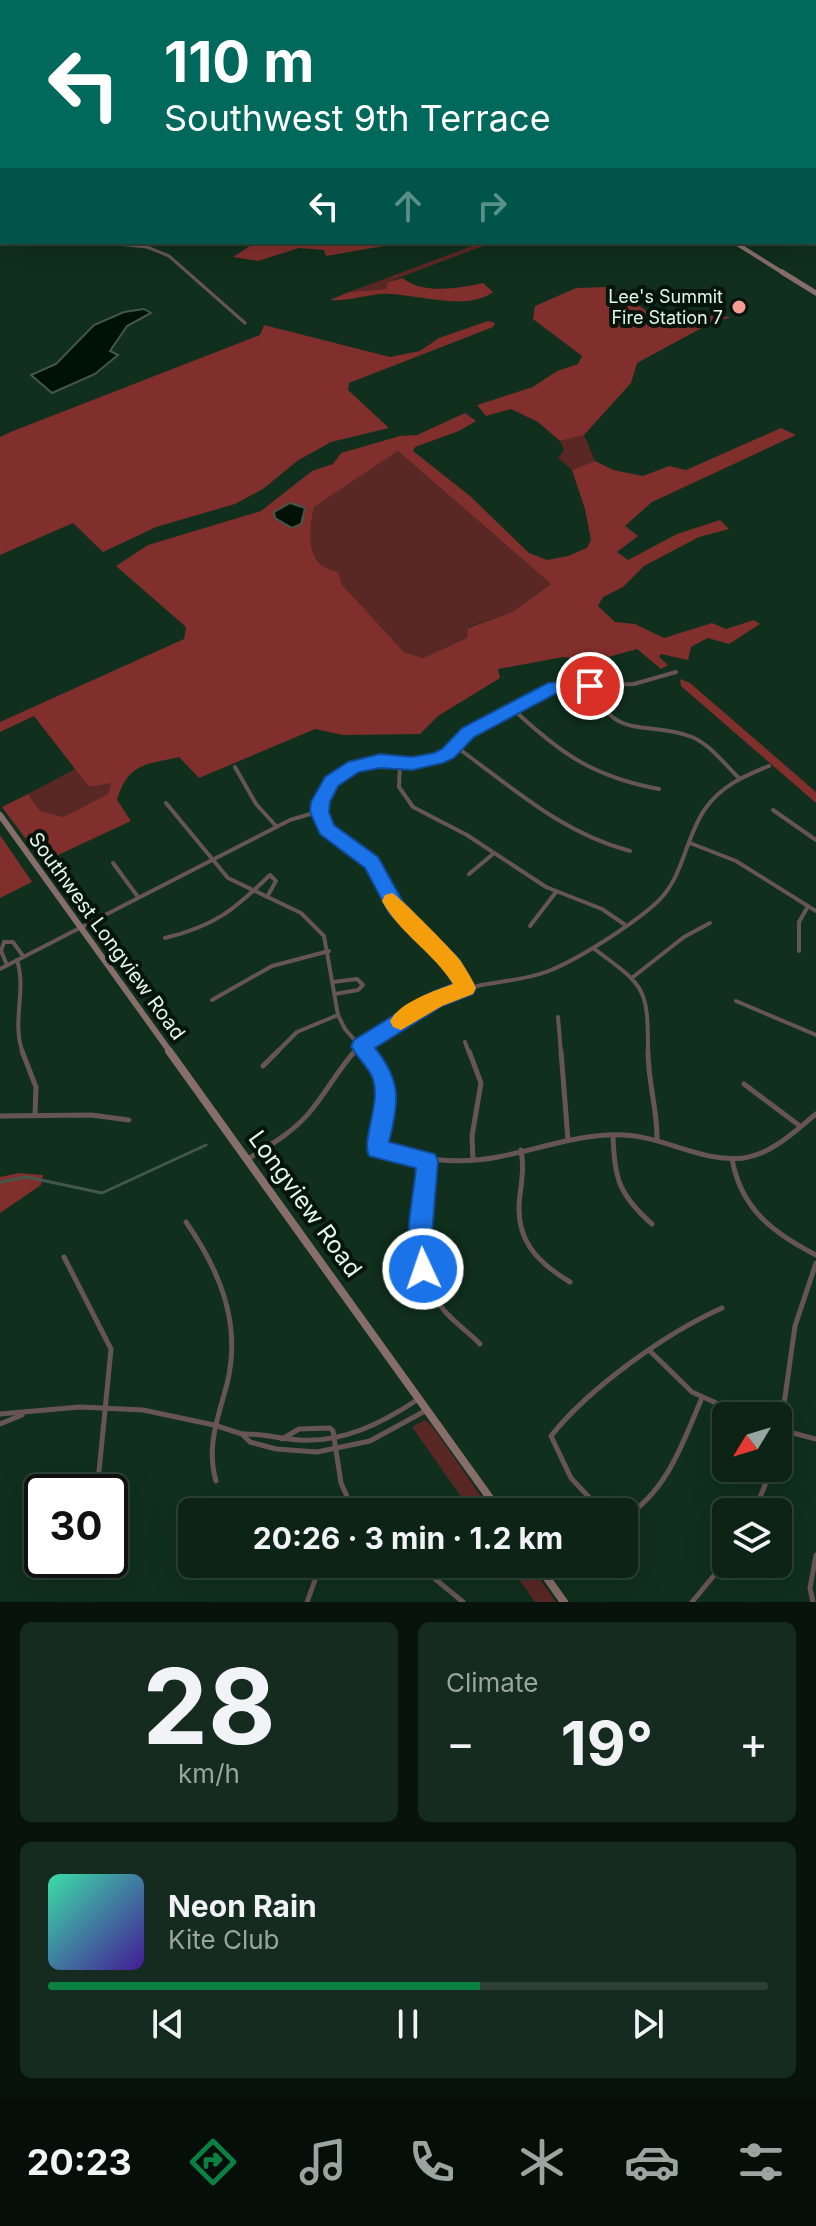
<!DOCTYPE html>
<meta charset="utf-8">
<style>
body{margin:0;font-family:Inter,sans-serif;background:#152b1f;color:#f1f3f6;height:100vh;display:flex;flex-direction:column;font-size:30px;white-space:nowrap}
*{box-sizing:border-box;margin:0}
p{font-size:26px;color:#9aa4a1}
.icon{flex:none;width:44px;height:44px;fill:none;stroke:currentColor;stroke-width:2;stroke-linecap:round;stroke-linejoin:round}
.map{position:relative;height:1602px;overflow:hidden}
.panel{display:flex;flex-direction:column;gap:20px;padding:20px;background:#07130c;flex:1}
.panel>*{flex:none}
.top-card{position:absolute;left:0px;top:0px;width:816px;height:244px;box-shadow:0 8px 32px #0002,0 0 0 2px #2c4035;background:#00695c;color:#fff;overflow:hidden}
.needle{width:52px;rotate:232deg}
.controls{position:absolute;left:712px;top:1402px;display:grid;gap:16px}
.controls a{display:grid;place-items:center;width:80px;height:80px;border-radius:12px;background:#0c2316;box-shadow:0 8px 32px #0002,0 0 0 2px #2c4035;font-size:40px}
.speed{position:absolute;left:24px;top:1474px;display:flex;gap:16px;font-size:40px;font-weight:700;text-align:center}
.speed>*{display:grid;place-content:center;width:104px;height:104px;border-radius:50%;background:#0c2316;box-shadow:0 8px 32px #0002,0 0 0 2px #2c4035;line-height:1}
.speed .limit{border:4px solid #111;border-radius:12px;background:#fff;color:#111}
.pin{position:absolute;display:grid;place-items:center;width:68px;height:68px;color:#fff;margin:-34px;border:4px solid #fff;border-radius:50%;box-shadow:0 2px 8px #0007}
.me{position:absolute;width:88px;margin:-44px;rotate:357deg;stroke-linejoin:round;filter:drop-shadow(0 0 6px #0008)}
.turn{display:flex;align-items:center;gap:28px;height:168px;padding:0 32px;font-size:36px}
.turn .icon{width:104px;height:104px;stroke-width:2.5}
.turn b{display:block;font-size:56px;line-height:68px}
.lanes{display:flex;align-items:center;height:76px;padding:0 32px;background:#0003;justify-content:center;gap:40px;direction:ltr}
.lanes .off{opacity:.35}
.big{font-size:60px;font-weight:700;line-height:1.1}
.panel .card{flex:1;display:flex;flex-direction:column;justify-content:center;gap:12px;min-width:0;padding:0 28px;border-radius:12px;background:#152b1f}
.panel .dial{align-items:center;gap:0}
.dial b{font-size:104px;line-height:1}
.song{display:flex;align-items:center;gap:24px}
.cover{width:96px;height:96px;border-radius:12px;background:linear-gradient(135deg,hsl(160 70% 55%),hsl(260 70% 35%))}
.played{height:8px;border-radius:4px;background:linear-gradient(90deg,#0b8043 60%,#2c4035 60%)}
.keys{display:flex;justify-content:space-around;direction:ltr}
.heat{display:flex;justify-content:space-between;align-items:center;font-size:44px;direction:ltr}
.panel .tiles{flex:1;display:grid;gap:20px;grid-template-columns:1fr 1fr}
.card:last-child{grid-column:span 2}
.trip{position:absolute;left:178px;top:1498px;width:460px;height:80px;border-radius:12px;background:#0c2316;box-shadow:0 8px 32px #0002,0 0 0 2px #2c4035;font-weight:700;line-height:80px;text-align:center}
.tab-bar{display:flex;height:128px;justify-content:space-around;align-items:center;background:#050e09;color:#9aa4a1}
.tab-bar .icon{width:56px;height:56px}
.tab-bar .current{color:#0b8043}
.tab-bar b{font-size:36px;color:#f1f3f6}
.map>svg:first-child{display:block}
.green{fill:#592825}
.forest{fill:#812f2c;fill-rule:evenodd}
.water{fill:#001205;stroke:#45574a;stroke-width:2}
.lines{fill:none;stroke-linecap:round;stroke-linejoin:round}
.stream{stroke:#45574a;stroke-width:3}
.street-far2{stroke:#665553;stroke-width:3}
.street-far1{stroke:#665553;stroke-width:4}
.street{stroke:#665553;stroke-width:5}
.secondary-far3{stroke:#886e6b;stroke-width:4}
.secondary-far2{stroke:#886e6b;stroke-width:5}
.secondary-far1{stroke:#886e6b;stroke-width:6}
.secondary{stroke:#886e6b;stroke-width:8}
.route{fill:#1a73e8;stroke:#114b97;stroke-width:2}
.slow{fill:#f59e0b}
.poi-dot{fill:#f59c94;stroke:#07140c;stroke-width:3}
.labels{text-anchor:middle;stroke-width:8;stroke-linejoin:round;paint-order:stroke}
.far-poi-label{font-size:18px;fill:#e5f7ea;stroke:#07140c;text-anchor:end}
.street-label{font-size:20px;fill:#e5f7ea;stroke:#07140c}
.near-street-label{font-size:24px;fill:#e5f7ea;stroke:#07140c}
</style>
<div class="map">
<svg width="816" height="1602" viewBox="0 0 816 1602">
<rect width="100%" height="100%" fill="#102f1d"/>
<g class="green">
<path d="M483 242H494L388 282 386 289 349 292Z"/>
<path d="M584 435 595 461 572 470 558 458 564 450 560 441Z"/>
<path d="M398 451 551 584 512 612 468 627 467 638 423 658 404 652 311 554 309 527 314 507Z"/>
<path d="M75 769 89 787 111 782 108 794 63 817 40 811 28 794Z"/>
<path d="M425 1420 432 1426 492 1512H472L412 1427Z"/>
<path d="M508 1564H529L556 1602H535Z"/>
</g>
<g class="forest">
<path d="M256 242H407L326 256 324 250 299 248 258 261 233 257Z"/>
<path d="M403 278C422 295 461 288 483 283L493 292C466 313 412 292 380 294 363 296 347 301 330 300L349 292 386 289 388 282Z"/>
<path d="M607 287 626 299H639L640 306 649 313 731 317 709 324 637 363 631 383 584 435 560 441 538 422 511 409 486 416 477 405 533 387 557 371 578 364 582 356 533 319 535 306 576 288Z"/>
<path d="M488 321 495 323 493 327 349 383 348 390 389 428 331 442 297 461 263 489 235 504 156 527 103 552 73 523 0 555V437L13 431 260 335 264 325 390 357 420 351 439 338Z"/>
<path d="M465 413 476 421 459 431 415 447 413 451 470 496 529 553 547 560 568 556 587 548 591 540 585 509 572 470 595 461 613 470 643 476 669 466 686 470 781 428 796 435 652 502 625 526 638 536 617 552 628 560 677 534 720 520 729 529 699 537 644 566 623 587 603 597 598 606 615 622 635 624 664 638 712 623 726 629 754 620 760 624 729 644 708 638 691 647 688 660 661 654 659 657 668 665 661 669 637 649 594 661 563 657 498 669 500 678 438 716 420 734 343 735 315 729 199 778 179 757C145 765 128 763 117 800L131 821 43 862 2 807 28 794 40 811 63 817 108 794 111 783 89 787 34 716 0 732V722L184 639 186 627 116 566 148 545 261 511 312 471 333 464 341 453 400 436 417 435ZM398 451 551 584 512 612 468 628 467 638 423 658 404 652 342 585 338 572C305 566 308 534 314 507Z"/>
<path d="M680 679 690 683 816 792V803L681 686Z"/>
<path d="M0 835 32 882 0 898Z"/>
<path d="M19 1173 43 1175 41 1185 0 1213V1177Z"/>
</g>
<g class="water">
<path d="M144 309 151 313 127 326 110 351 118 355 95 374 52 393 31 375 56 364 94 325 124 312Z"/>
<path d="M290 503 305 508 301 524 292 528 275 518 274 512Z"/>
</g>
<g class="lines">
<path class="stream" d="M0 1182 27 1177 102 1193 206 1145"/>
<path class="street-far2" d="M96 242 147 247 169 256 245 323"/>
<g class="street-far1">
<path d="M595 686C610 742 649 720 692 737 711 745 724 764 739 778"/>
<path d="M514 710C561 754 594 777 659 789"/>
<path d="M455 746C512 787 561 833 630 851"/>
<path d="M400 762 399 787 413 807 467 835 546 887 602 909 624 924"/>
<path d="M235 767 256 804 276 826"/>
<path d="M166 803 228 878 301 913 324 936 338 1015 345 1029 366 1053"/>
<path d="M773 810 816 840"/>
<path d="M690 843 736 861 816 911"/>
<path d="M113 863 138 897"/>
<path d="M469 874 493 854"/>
<path d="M530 926 556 892"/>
<path d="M165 938C215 926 234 910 270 875L276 881 267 897"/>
<path d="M593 948C646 987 648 987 648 1053"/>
<path d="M799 951V922L807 908"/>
<path d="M17 960C27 991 11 1022 23 1053"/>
<path d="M7 965 1 951 4 942H13L23 956"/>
<path d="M0 969 290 820 320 811"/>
<path d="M633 977 684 937 710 923"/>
<path d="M333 982 357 979 363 985 358 990 335 994"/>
<path d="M466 988 452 965 396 907 372 862 327 829 320 812 325 791 341 774 367 763H412L437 759 448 754 468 732 554 687 634 684 676 672"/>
<path d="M212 1000 272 966 329 951"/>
<path d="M736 1001 816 1035"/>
<path d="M558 1017 561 1053"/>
<path d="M465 1042 469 1053"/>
<path d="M276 1053 297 1032 338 1015"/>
<path d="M353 1053C373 1032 441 994 469 988 494 981 522 981 546 972 576 961 630 926 654 905 684 880 684 839 705 809 721 786 744 776 769 766"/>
</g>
<g class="street">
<path d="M22 1051 36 1087 35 1115"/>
<path d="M364 1051 382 1072 386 1110 377 1149C417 1159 457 1165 498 1157 540 1149 581 1133 624 1135 665 1137 703 1163 744 1158 772 1154 795 1131 816 1114"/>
<path d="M469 1051 481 1083 472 1136 473 1159"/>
<path d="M561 1051 568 1140"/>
<path d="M648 1051C648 1081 657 1108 657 1138"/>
<path d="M263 1066 278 1051"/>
<path d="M744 1084 800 1126"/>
<path d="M0 1116 91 1115 129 1120"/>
<path d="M613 1135C614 1178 619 1195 652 1224"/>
<path d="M521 1150C524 1166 522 1179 520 1195 514 1238 535 1261 570 1282"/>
<path d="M248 1159C270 1145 292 1133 309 1113 326 1093 337 1071 355 1051"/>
<path d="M732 1159C741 1209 773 1233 816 1255"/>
<path d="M427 1161C422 1210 411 1266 443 1309 453 1322 469 1332 480 1344"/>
<path d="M186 1222C220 1271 242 1324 227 1384 218 1418 206 1446 216 1481"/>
<path d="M64 1257 111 1349 97 1492"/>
<path d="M650 1351 692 1392 745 1416"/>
<path d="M0 1414 80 1407 143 1410 214 1425 242 1434 250 1442 276 1449 317 1452 370 1441 425 1411"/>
<path d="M0 1424 22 1415"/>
<path d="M778 1429 816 1439"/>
<path d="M242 1434C261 1433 280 1439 299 1440 343 1443 382 1423 417 1400"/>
<path d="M282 1439 299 1429 330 1428 333 1431 341 1483 354 1512"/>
<path d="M778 1447 795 1326 816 1263"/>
<path d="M603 1512 571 1478 551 1436C589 1388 666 1333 722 1308"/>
<path d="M754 1512 772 1468"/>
<path d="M624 1518C667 1491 682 1445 701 1400"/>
<path d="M417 1564 463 1602"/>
<path d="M307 1602 321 1564"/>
<path d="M692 1602 726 1561"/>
<path d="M813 1602 810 1588 816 1555"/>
</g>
<g class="secondary-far3">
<path d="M345 0 349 2"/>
<path d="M734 242 785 274"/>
</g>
<path class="secondary-far2" d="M782 272 816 293"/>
<path class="secondary-far1" d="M0 815 171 1053"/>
<g class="secondary">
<path d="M169 1051 500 1512"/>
<path d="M537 1564 564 1602"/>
</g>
</g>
<path class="route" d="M590 680 596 682 599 686 596 690 557 693 474 737 454 758 443 763 412 770 380 768 359 772 338 786 330 802 329 812 334 825 378 857 403 902 459 959 476 988 473 994 442 1006 375 1048C402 1081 399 1103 389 1142L435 1154 438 1161 431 1246 434 1269 431 1276 423 1280 415 1276C401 1244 413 1202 416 1168L369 1156C361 1140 381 1105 373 1079 369 1067 357 1058 351 1046L354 1040 428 994 453 984 445 970 389 913 365 868 320 834 310 812 311 802 325 777 348 762 380 754 412 757 434 753 442 749 462 728 548 683Z"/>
<path class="slow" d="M392 893C398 895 453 951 460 960 466 969 472 979 476 988L473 994 442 1006 401 1030 393 1027 390 1021C400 1002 434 991 453 984 434 953 400 934 382 901L385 895Z"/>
<circle class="poi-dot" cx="739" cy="307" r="8"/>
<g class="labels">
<g class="far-poi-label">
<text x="723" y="303">Lee's Summit<tspan x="723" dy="21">Fire Station 7</tspan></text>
</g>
<g class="street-label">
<text transform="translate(107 936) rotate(54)" y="7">Southwest Longview Road</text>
</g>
<g class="near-street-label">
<text transform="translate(305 1204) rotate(54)" y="8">Longview Road</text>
</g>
</g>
</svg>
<div class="controls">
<a><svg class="needle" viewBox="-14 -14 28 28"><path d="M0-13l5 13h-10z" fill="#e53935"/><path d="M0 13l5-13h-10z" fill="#9aa4a1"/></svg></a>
<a><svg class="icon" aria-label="layers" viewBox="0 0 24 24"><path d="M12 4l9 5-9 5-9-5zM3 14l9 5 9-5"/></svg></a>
</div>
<div class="speed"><div class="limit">30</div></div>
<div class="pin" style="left:590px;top:686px;background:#d93025"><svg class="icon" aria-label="arrive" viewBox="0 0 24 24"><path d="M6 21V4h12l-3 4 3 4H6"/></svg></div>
<svg class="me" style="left:423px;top:1269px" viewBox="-20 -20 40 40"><circle r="17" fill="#1a73e8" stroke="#fff" stroke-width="3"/><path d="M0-11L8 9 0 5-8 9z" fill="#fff"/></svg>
<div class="trip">20:26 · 3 min · 1.2 km</div>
<div class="top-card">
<div class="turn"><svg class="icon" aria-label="left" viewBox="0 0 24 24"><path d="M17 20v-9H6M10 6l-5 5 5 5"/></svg><div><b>110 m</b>Southwest 9th Terrace</div></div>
<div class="lanes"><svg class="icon" aria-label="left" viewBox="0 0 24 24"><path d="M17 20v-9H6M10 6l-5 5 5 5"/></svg><svg class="icon off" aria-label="ahead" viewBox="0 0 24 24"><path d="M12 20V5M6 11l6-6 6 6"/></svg><svg class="icon off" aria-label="right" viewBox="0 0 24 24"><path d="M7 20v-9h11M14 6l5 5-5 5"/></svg></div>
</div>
</div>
<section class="panel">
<div class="tiles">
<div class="card dial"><b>28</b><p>km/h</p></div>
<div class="card"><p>Climate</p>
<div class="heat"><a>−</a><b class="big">19°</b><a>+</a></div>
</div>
<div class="card">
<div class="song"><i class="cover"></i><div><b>Neon Rain</b><p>Kite Club</p></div></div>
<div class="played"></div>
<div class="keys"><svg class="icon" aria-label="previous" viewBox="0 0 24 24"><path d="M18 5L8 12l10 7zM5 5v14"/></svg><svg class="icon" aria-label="pause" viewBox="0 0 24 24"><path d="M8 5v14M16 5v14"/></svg><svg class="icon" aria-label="next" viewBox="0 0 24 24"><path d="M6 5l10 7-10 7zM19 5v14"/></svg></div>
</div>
</div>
</section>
<nav class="tab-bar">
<b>20:23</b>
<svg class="icon current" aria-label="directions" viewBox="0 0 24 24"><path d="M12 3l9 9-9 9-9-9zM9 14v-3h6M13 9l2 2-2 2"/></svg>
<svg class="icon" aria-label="music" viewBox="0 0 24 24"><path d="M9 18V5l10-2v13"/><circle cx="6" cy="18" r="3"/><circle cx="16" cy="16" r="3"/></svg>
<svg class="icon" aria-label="phone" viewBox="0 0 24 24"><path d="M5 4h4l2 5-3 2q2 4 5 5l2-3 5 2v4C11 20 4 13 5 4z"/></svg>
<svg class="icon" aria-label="climate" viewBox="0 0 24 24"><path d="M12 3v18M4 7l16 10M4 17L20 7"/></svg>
<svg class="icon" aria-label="car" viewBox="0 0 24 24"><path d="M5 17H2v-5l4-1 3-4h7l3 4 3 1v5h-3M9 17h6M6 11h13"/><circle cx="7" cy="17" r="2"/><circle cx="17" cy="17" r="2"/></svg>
<svg class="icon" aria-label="filters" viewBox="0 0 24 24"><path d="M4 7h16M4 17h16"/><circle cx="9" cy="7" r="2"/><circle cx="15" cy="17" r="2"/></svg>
</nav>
